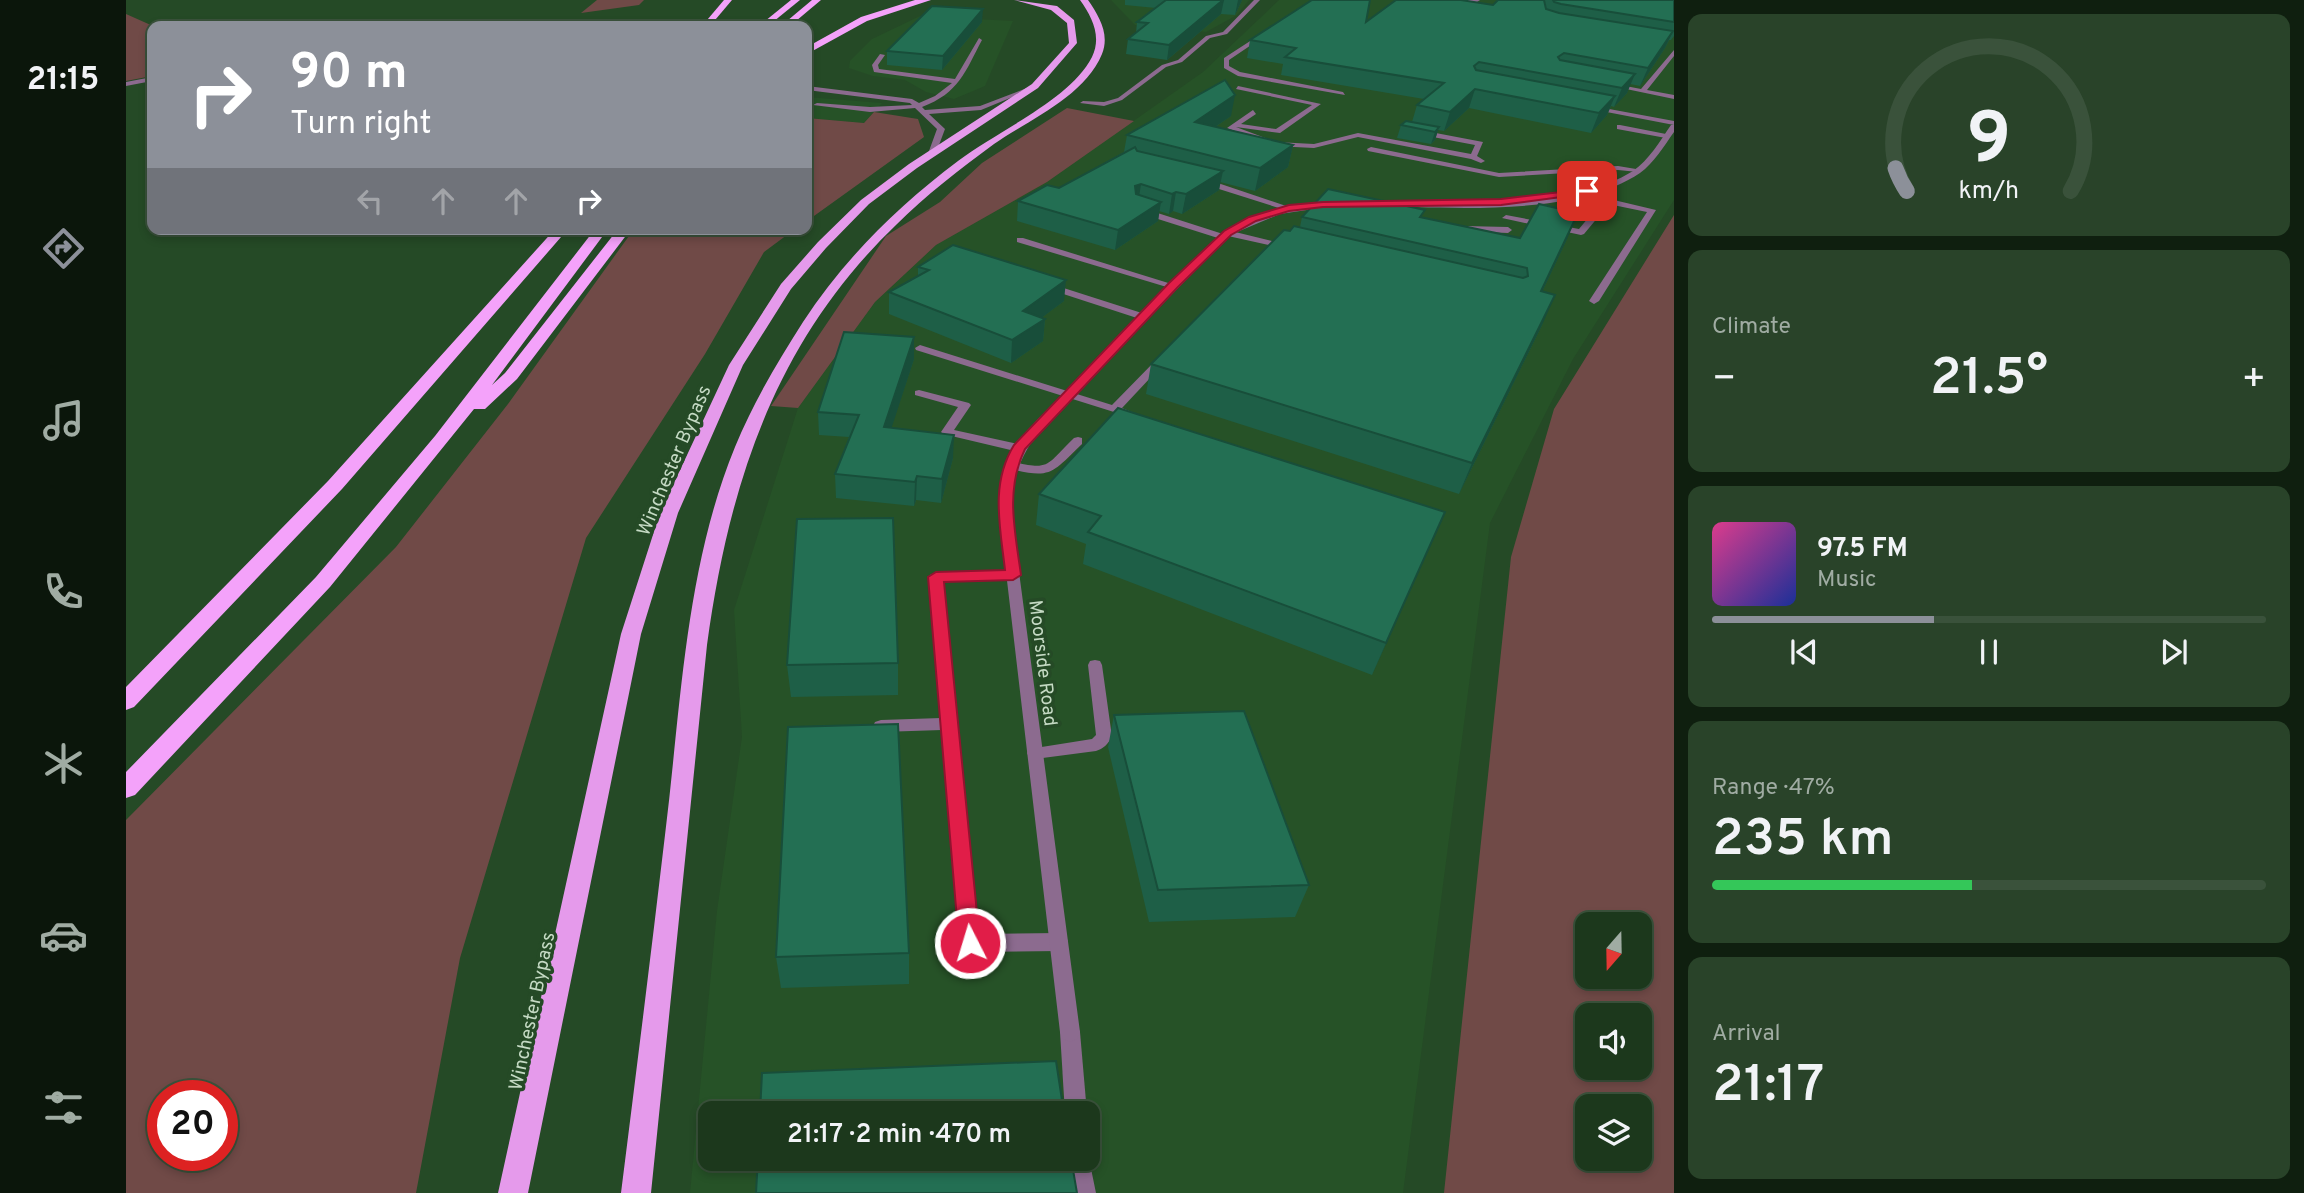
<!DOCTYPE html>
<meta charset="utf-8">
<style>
body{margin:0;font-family:Overpass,sans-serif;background:#294329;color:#f1f3f6;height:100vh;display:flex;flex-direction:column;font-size:26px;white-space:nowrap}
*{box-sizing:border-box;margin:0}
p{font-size:23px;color:#a0aca3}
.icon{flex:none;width:38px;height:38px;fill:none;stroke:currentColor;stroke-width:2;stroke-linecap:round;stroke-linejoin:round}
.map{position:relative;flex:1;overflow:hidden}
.drawer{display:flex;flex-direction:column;gap:14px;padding:14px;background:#0f1f0f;width:630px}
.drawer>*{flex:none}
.top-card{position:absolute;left:21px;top:21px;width:665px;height:214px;border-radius:14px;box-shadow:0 4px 10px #0003,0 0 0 2px #3a523b;background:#8c9099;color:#fff;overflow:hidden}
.needle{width:46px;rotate:200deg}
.buttons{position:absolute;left:1449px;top:912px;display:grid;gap:14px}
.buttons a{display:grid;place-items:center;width:77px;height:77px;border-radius:14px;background:#1c381c;box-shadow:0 4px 10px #0003,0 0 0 2px #3a523b;font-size:35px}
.speed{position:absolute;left:21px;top:1080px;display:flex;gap:14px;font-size:35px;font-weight:700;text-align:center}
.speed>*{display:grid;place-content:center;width:91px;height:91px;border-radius:50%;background:#1c381c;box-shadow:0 4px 10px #0003,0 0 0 2px #3a523b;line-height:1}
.speed .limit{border:10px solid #d22;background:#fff;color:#111}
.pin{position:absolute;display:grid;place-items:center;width:60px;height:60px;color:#fff;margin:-30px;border-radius:14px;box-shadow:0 4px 10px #0006}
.me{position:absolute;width:77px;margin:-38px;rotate:355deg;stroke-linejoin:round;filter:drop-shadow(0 0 5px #0008)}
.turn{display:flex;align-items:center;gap:24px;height:147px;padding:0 28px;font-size:32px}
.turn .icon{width:91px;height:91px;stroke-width:2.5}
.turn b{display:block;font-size:49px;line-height:60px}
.lanes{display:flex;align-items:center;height:66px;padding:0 28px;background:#0003;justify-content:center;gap:35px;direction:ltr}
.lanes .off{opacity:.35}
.big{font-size:52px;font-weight:600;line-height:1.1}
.drawer .tile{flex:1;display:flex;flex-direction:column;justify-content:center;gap:10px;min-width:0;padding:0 24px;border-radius:14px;background:#294329}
.drawer .dial{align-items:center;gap:0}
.dial svg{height:182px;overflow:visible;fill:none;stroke:#3a523b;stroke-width:7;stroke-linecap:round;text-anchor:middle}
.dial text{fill:#f1f3f6;stroke:none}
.song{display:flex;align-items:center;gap:21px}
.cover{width:84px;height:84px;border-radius:10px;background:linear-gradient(135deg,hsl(330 70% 55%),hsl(230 70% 35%))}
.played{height:7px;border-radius:4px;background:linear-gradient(90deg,#8c9099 40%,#3a523b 40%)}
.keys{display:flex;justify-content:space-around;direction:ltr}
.heat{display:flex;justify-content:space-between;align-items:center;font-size:38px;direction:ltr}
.charge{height:10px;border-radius:5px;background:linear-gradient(90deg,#34c759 47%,#3a523b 0)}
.trip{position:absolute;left:572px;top:1101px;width:402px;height:70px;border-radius:14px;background:#1c381c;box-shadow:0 4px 10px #0003,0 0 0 2px #3a523b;font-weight:600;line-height:70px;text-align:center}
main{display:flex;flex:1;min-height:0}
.menu{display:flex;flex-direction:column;width:126px;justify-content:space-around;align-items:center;background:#0b160b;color:#a0aca3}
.menu .icon{width:49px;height:49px}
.menu .active{color:#8c9099}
.menu b{font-size:32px;color:#f1f3f6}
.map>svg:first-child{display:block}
.built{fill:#265227;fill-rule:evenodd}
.green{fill:#704a47;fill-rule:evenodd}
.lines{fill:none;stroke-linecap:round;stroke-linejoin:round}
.service{fill:#8c6b8f;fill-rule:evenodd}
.minor{fill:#8c6b8f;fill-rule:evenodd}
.trunk{fill:#e59aeb;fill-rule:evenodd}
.motorway{fill:#f4a2fa;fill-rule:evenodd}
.wall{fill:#1e5f47}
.shaded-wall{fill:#184e3a}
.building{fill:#236f53;stroke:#184e3a;stroke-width:2}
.route{fill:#e11d48;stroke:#92132f;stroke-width:2}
.labels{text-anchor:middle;stroke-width:7;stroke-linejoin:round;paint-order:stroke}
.street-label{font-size:19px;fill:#c5dac4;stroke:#254a26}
</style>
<main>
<nav class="menu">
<b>21:15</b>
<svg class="icon active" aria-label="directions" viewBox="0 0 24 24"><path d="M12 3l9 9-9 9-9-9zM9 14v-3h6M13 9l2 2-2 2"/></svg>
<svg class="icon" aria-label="music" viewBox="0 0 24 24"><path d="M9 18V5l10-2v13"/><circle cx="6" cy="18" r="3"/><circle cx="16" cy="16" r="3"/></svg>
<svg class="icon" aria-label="phone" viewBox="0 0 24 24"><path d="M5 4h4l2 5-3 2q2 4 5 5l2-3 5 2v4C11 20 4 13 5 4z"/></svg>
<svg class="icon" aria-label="climate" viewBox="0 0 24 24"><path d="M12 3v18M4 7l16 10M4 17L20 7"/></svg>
<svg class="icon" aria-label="car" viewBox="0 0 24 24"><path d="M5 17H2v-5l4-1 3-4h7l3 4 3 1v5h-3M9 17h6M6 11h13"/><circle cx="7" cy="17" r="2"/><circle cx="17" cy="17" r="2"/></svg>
<svg class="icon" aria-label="filters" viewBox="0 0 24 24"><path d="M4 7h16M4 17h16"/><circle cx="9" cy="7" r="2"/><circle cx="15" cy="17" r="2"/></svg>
</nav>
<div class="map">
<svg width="1548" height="1193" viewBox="0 0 1548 1193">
<rect width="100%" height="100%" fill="#254a26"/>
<g class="built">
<path d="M985 0H1123L1111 15 1080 32 1009 25Z"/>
<path d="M1153 0H1548V200L1447 359 1364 523 1277 1193H564L591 911 616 737 608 610 672 408 749 302 810 245 921 182 1077 72ZM584 1113H962V1158H584Z"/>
<path d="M794 16 887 21 859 86 828 99 800 92 779 80 747 76 723 68 724 61 746 39Z"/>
<path d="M681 97 756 103 738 123 681 118Z"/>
</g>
<g class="green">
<path d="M471 0H518L513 5 455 13Z"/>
<path d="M0 14 27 26 26 76 0 81Z"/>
<path d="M941 108 1008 121 921 182 810 245 749 302 672 408 645 406 760 236 814 202 856 163Z"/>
<path d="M748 112 792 119 798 137 681 221V118L738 123Z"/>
<path d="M1548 215V1193H1318L1385 557 1428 409ZM1461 924H1514V976H1461ZM1461 1015H1514V1068H1461ZM1461 1106H1514V1158H1461Z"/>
<path d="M508 229H669L638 252 579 354 460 538 334 958 290 1193H0V820L270 547 382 404ZM37 1096H96V1155H37Z"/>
</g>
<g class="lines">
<g class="service">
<path d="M1128 0H1134L1101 34 1084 38 1056 62 1040 67 996 100 978 106 954 103 957 101 978 102 992 98 1036 65 1052 60 1080 36 1097 32Z"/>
<path d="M1290 0H1354L1351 2Z"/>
<path d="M1135 34 1140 35 1103 60V66L1114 72 1217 92 1219 95 1112 76 1098 68V58Z"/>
<path d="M853 38 856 40C839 72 833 93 796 107L799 110 854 106 906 86 911 87 855 110 803 114 819 129 810 153 803 151 811 129 789 108 744 112 687 105 691 103 744 107 786 105 784 103 681 90V86L786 99 793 103 809 96 826 83 748 72 746 65 754 54 759 55 752 65 753 69 829 79Z"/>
<path d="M1548 50V56L1521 90 1548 95V99L1481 85 1484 83 1515 89Z"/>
<path d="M1112 86 1195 104 1154 133 1110 127 1150 142 1188 144 1232 133 1345 154 1349 145 1291 134 1290 132 1294 130 1357 142 1351 156 1359 161 1355 163 1345 159 1232 137 1188 148 1149 146 1101 128 1127 110 1130 114 1115 124 1150 129 1186 105 1110 89Z"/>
<path d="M1467 106 1548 121V125L1465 109Z"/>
<path d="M1494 125 1540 134 1544 136 1540 138 1491 129V125Z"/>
<path d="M1245 147 1373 173 1492 166 1516 170 1512 172 1492 170 1373 177 1242 151 1241 149Z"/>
<path d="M1074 179H1080L1166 208 1159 210 1074 183Z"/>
<path d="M1458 189H1464L1492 201 1530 210 1473 301 1468 304 1463 301 1521 212 1487 205 1478 210 1458 234 1455 235 1376 218 1380 215 1453 229 1472 206 1480 202 1458 193Z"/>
<path d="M1016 208 1097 234 1101 230 1166 246 1161 249 1102 236 1101 239H1095L1013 213 1012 211Z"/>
<path d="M1338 226 1382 227 1386 230 1382 233 1335 231 1334 229Z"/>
<path d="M891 238H897L1052 286 1044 288 891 242Z"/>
<path d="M922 283 1022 315 1023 317 1014 319 919 288 917 286Z"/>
<path d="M794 345 986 405 1032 358 1036 357 1041 360 996 408 1013 415 1007 418 790 350 789 348Z"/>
<path d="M793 390 843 403 845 405 828 430 897 445 899 448 893 452 817 434 815 432 832 407 789 395V391Z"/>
<path d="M952 437 956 438V444C924 475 925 479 880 468L878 465 884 461C925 471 919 466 948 438Z"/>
<path d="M887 571 892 572 894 575 892 578 817 581 853 934 933 933 940 936 942 942 940 948 933 951 844 952 837 949 835 943 816 730 755 732 749 730 747 726 749 722 755 720 815 718 803 577 805 574Z"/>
<path d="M969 660 974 661 976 665 986 737C982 744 977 749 970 751L909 759 903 757 901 753 903 749 966 739 970 735 962 665 964 661Z"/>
<path d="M944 1022 951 1025 954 1032 961 1113H939L934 1032 937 1025Z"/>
<path d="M962 1154 970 1193H948L942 1158H962Z"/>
</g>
<g class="minor">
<path d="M26 77V81L0 86V82Z"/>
<path d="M1545 125H1548V132C1538 146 1528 163 1514 173 1447 218 1324 207 1246 206L1242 203 1246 200C1324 201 1439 213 1507 171 1523 160 1534 141 1545 125Z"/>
<path d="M1205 201 1209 204 1208 206 1154 214 1104 235 919 424C898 449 888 472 884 504L954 1032 951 1039 944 1042 937 1039 934 1032 872 504C876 469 888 446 911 420L1098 231 1148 210Z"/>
</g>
<g class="trunk">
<path d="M888 0 931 6 948 20 951 43 912 88 791 168 743 204 700 248 665 289 617 365 552 513 515 634 402 1193H372L495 634 534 513 603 365 655 284 692 242 735 200 783 164 906 84 943 43 941 23 925 10Z"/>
<path d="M954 0H962C973 16 984 34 976 54 958 97 904 119 868 144 834 169 800 195 770 225 649 341 603 484 581 645L525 1193H495C510 1074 525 954 539 835 555 706 559 569 609 447 627 403 652 361 677 322 719 258 772 206 832 161 871 131 944 100 966 57 976 36 966 17 954 0Z"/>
</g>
<g class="motorway">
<path d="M598 0H606L584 26H576Z"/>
<path d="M665 0H674L642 26H633Z"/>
<path d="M686 0H695L664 26H655Z"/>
<path d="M789 0H805L741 21 681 54V47L735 17Z"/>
<path d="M429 229H442L216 489 8 707 0 710V687L202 481Z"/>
<path d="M469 229H482L366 385 379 373 492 229H505L391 379 359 409H348L204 587 9 795 0 798V772L190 577 309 436Z"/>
</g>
</g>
<g class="wall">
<path d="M999 0H1116L1109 15 1095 14 1041 60 1000 54 1002 39 1010 33 1011 22 1030 8 999 5Z"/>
<path d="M1372 0H1548V36L1545 40H1543L1539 48 1514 86 1504 84 1501 93 1488 107 1485 106 1481 115 1465 133 1343 108 1318 131 1312 130 1309 140 1305 144 1271 138 1275 125 1286 122 1291 105 1298 99 1155 75 1157 64 1121 58 1124 40 1367 5Z"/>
<path d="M856 22 816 70 761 65V51Z"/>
<path d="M1105 116 1089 127 1167 145 1162 167 1129 191 1094 182 1093 190 1056 214 1047 211 1043 214 1033 211 1032 221 989 250 891 221 892 201 933 188 998 152 1001 135Z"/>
<path d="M1176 217H1297L1394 238 1441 239 1416 292 1417 323 1333 494 1020 394 1025 364 1164 231 1174 227Z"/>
<path d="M792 267 938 301 915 318 919 319 917 341 885 363 763 314V292L792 277Z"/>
<path d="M788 359 765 428 827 458 815 503 790 500 788 506 710 498 709 474 723 437 693 435 692 412Z"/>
<path d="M913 494 1305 544 1246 675 957 564 960 544 910 525Z"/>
<path d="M772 663V695L665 697 661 665Z"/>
<path d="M988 715 1183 885 1169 917 1023 922 982 747Z"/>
<path d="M783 953V984L655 988 650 957Z"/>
</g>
<g class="shaded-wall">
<path d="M1097 0H1098L1095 14 1041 60 1043 45Z"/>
<path d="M1112 0H1116L1109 15Z"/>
<path d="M857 9 856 22 816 70 817 56Z"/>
<path d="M1547 31 1539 48 1514 86 1522 68Z"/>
<path d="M1509 74 1501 93 1488 107 1496 88Z"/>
<path d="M1349 89 1343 108 1318 131 1324 112Z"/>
<path d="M1109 95 1105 116 1065 143 1069 122Z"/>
<path d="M1489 96 1481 115 1465 133 1473 113Z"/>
<path d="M1313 127 1309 140 1305 144 1309 132Z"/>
<path d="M1167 145 1162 167 1129 191 1134 168Z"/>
<path d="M1097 171 1093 190 1056 214 1060 194Z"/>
<path d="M1015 184 1012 204 1009 186Z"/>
<path d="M1050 192 1047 211 1043 214 1046 194Z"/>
<path d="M1035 202 1032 221 989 250 992 230Z"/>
<path d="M1452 213 1441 239 1403 319 1415 291Z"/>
<path d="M940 280 938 301 895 333 897 311Z"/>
<path d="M1429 295 1417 323 1333 494 1346 463Z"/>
<path d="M919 319 917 341 885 363 886 340Z"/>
<path d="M788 337V359L758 451V427Z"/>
<path d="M828 435 827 458 815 503 816 479Z"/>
<path d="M791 476 790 500 788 506 789 482Z"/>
<path d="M1319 512 1305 544 1246 675 1260 643Z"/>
</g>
<g class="building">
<path d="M1040 0H1097L1043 45 1002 39 1022 23 1011 22Z"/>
<path d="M1186 0H1244L1240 22 1270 0H1335L1367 5 1372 0H1418L1420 9 1433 13 1547 31 1522 68 1438 53 1432 57 1434 60 1509 74 1496 88 1353 62 1348 66 1350 70 1489 96 1473 113 1349 89 1324 112 1291 105 1318 83 1159 57 1170 48 1124 40Z"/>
<path d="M1427 0H1548V22L1435 4 1428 2Z"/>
<path d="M806 6 857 9 817 56 761 51Z"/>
<path d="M1099 80 1109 95 1069 122 1167 145 1134 168 1001 135Z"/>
<path d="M1280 121 1313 127 1309 132 1275 125Z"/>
<path d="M1009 147 1011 151 1097 171 1060 194 1050 192 1046 194 1015 184 1009 186 1010 194 1035 202 992 230 892 201 921 185 933 188Z"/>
<path d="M1202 189 1299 210 1294 217 1394 238 1413 204 1452 213 1415 291 1429 295 1346 463 1025 364 1158 230 1164 231 1168 226 1397 278 1402 276 1401 268 1176 217Z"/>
<path d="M827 245 940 280 897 311 919 319 886 340 763 292 803 270 792 267Z"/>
<path d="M718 332 788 337 758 427 828 435 816 479 791 476 789 482 709 474 733 415 692 412Z"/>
<path d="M992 408 1319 512 1260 643 962 532 975 516 913 494Z"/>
<path d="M767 518 772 663 661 665 671 519Z"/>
<path d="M1118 711 1183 885 1032 890 988 715Z"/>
<path d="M772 724 783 953 650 957 662 727Z"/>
<path d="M930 1061 938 1113H634L636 1073Z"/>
<path d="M632 1158H945L951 1193H630Z"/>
</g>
<path class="route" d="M1461 189 1465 193 1375 205 1197 207 1163 211 1130 221 1105 235 1051 288 899 449C879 490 889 531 895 575L887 580 818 582 854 943 851 949 844 952 836 949 833 943 802 577 810 572 879 570C874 526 864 484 888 445L1043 283 1098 231 1123 217 1163 205 1197 202 1375 199Z"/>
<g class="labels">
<g class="street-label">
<text transform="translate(547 460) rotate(-67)" y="7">Winchester Bypass</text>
<text transform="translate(918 663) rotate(83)" y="7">Moorside Road</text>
<text transform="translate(405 1011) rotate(-78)" y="7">Winchester Bypass</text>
</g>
</g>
</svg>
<div class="buttons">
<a><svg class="needle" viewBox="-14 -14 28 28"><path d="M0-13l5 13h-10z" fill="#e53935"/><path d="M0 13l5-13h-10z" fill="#a0aca3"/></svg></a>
<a><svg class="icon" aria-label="sound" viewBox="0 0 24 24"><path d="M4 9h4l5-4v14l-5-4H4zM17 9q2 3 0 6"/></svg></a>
<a><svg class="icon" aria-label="layers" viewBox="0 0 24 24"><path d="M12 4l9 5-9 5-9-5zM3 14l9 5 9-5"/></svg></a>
</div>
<div class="speed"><div class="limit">20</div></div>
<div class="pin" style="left:1461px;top:191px;background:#d93025"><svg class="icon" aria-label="arrive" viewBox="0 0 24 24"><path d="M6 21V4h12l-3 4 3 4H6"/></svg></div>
<svg class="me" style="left:844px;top:943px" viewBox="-20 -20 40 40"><circle r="17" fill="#e11d48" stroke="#fff" stroke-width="3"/><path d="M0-11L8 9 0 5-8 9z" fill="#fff"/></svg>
<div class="trip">21:17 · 2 min · 470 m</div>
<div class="top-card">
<div class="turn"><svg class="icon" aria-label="right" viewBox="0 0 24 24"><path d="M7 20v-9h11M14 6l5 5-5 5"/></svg><div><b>90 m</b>Turn right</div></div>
<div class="lanes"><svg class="icon off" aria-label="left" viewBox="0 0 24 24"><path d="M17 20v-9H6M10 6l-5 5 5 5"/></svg><svg class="icon off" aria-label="ahead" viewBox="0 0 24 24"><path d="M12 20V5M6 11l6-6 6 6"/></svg><svg class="icon off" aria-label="ahead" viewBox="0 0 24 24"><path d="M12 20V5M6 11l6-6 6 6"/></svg><svg class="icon" aria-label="right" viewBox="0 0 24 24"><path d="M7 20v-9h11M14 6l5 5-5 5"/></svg></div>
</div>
</div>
<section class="drawer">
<div class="tile dial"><svg viewBox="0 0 100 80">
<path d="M14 69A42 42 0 1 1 86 69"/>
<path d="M14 69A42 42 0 0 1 9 59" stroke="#8c9099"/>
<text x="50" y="56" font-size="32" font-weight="700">9</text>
<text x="50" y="72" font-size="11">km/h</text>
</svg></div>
<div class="tile"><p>Climate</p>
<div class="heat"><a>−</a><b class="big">21.5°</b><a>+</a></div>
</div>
<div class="tile">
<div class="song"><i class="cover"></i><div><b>97.5 FM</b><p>Music</p></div></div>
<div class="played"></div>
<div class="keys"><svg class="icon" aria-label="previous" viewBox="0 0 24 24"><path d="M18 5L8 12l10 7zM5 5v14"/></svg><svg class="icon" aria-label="pause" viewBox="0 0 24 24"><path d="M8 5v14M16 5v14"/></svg><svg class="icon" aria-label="next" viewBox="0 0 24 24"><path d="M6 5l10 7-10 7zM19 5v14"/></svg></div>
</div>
<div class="tile"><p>Range · 47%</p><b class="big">235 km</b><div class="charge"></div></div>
<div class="tile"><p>Arrival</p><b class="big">21:17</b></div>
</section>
</main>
